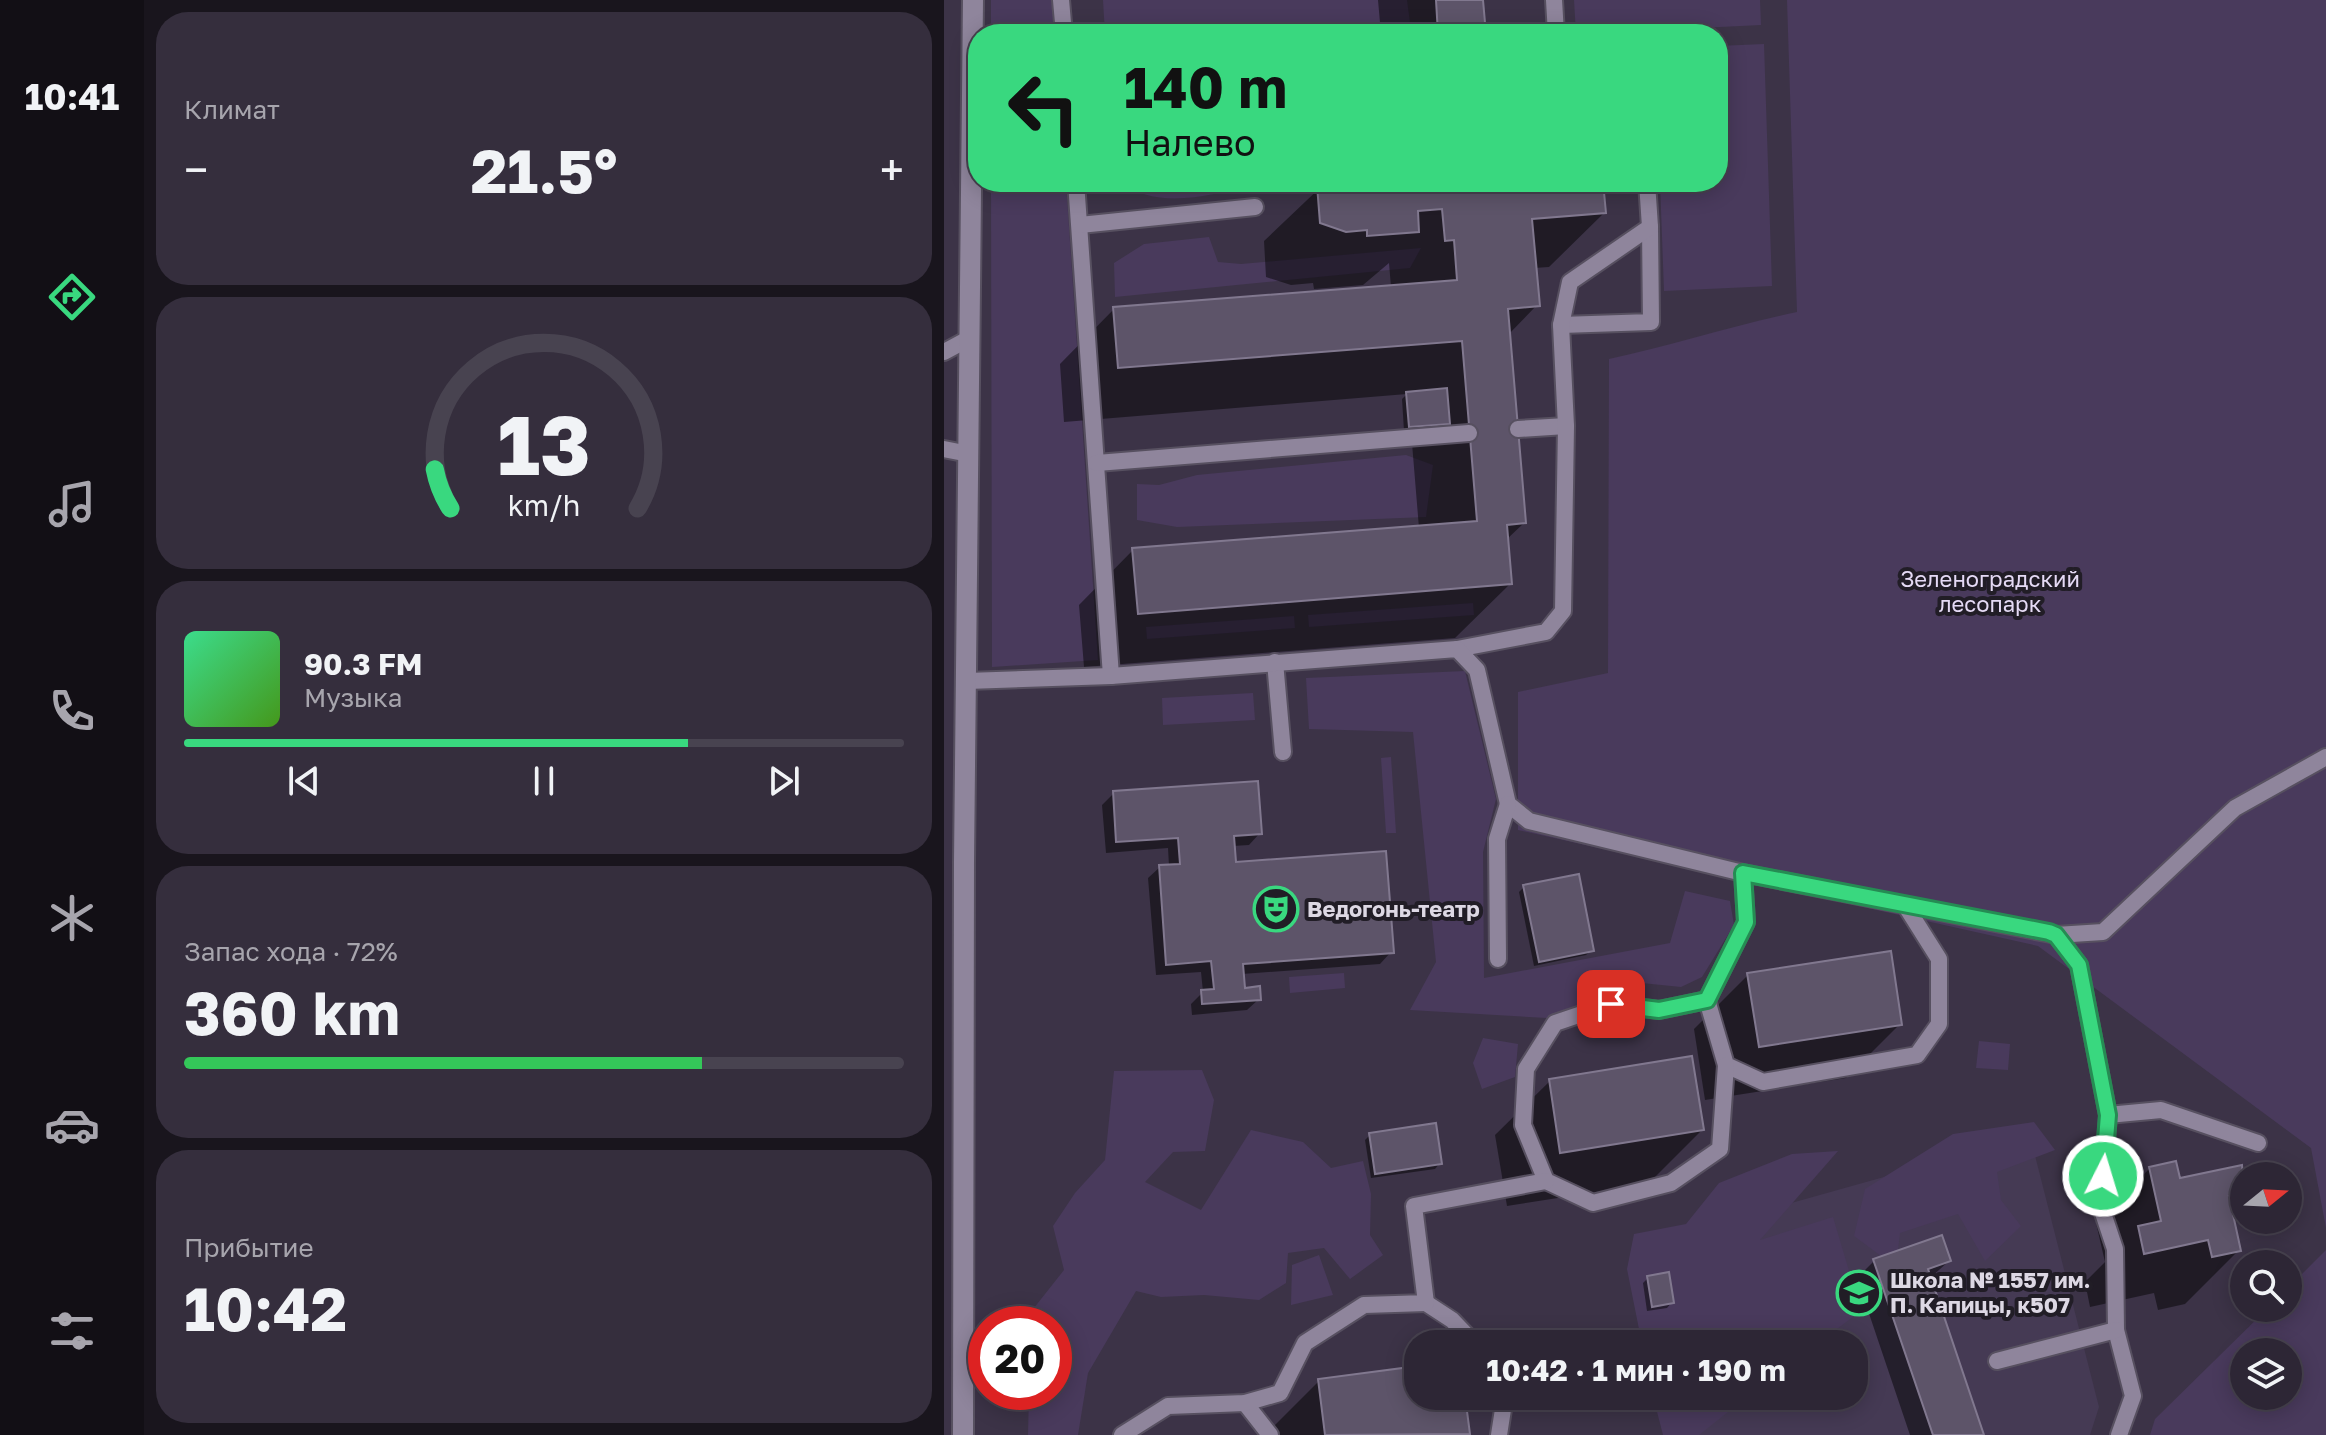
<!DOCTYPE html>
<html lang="ru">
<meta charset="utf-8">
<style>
body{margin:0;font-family:"Golos Text",sans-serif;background:#352e3d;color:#f1f3f6;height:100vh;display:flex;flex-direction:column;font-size:30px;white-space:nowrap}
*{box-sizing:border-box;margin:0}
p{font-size:26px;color:#a7a5ad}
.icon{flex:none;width:44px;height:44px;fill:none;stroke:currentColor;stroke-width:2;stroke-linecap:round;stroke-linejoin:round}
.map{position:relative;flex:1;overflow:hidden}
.side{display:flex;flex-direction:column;gap:12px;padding:12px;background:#19151d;width:800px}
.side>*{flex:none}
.banner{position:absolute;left:24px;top:24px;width:760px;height:168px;border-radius:32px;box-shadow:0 4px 20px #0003,0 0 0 2px #484350;background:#39d87f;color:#111;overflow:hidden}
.needle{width:52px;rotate:72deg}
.fabs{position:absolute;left:1286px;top:1162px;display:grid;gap:16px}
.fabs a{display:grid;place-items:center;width:72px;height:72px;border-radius:50%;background:#2d2635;box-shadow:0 4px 20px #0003,0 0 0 2px #484350;font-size:40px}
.speed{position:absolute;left:24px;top:1306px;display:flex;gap:16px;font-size:40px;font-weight:700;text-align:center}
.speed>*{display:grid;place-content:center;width:104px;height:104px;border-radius:50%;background:#2d2635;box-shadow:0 4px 20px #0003,0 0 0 2px #484350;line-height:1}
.speed .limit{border:12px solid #d22;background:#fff;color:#111}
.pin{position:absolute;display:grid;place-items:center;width:68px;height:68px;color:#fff;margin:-34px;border-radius:16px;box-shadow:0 4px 12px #0006}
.me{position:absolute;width:88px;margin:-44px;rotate:5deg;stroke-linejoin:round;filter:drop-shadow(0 0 6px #0008)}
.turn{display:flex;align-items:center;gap:28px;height:168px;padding:0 24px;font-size:36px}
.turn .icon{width:104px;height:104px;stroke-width:2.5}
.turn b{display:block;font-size:56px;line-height:68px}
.big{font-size:60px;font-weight:700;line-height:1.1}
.side .tile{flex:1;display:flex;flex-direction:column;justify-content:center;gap:12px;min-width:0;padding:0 28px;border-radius:32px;background:#352e3d}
.side .dial{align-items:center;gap:0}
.dial svg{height:208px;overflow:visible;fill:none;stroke:#484350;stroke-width:7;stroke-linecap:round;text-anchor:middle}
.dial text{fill:#f1f3f6;stroke:none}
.song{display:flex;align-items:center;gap:24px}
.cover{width:96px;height:96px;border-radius:12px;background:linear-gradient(135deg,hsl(150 70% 55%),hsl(100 70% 35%))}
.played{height:8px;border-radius:4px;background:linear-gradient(90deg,#39d87f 70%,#484350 70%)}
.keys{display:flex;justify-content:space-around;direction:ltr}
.heat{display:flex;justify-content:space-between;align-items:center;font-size:44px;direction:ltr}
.charge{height:12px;border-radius:6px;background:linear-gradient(90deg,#34c759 72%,#484350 0)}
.trip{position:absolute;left:460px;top:1330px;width:464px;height:80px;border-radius:32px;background:#2d2635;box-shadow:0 4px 20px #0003,0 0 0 2px #484350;font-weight:700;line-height:80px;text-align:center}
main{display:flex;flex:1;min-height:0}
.tabs{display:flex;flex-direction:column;width:144px;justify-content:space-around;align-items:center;background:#120f15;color:#a7a5ad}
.tabs .icon{width:56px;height:56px}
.tabs .active{color:#39d87f}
.tabs b{font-size:36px;color:#f1f3f6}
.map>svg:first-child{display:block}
.built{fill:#453a54}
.green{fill:#493a5c;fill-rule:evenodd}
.shadow{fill:#0007}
.building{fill:#5d5469;stroke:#81788f;stroke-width:2}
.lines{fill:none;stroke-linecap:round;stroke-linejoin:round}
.lane-casing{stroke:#575060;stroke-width:20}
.secondary-casing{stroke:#575060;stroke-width:24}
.lane{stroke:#8f859c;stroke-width:16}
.secondary{stroke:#8f859c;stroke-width:20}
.route-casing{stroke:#258c53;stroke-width:20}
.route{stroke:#39d87f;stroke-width:14}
.labels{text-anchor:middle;stroke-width:8;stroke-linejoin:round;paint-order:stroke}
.park-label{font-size:22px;fill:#e5daf5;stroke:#211d26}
.poi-label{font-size:22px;font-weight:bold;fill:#ddd8e4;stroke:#211d26;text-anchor:start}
</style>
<main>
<nav class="tabs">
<b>10:41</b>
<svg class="icon active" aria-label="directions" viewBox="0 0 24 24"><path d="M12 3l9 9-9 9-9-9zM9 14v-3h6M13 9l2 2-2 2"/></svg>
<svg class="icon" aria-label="music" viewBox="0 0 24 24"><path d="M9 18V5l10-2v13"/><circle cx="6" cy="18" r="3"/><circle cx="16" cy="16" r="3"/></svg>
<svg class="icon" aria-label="phone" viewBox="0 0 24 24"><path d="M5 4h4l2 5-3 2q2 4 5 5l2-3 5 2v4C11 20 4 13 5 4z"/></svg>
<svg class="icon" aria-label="climate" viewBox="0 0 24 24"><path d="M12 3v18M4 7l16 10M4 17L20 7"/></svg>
<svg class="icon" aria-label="car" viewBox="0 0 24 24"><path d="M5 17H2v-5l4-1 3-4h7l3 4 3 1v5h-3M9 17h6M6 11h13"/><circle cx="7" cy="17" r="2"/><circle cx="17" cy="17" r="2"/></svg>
<svg class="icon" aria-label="filters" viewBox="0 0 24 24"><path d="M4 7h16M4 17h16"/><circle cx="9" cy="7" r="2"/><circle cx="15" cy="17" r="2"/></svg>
</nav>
<section class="side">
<div class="tile"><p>Климат</p>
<div class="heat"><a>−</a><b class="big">21.5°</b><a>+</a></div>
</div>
<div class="tile dial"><svg viewBox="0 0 100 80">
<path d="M14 69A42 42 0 1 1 86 69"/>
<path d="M14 69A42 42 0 0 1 8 54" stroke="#39d87f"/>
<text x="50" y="56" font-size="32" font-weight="700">13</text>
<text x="50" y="72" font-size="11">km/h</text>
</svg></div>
<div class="tile">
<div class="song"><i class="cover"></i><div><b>90.3 FM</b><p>Музыка</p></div></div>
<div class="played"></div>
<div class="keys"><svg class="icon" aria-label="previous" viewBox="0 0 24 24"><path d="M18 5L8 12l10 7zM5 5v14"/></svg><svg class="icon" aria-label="pause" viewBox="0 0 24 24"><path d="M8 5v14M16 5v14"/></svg><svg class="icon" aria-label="next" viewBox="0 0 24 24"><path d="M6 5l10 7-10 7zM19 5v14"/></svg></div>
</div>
<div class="tile"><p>Запас хода · 72%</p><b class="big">360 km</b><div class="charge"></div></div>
<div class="tile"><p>Прибытие</p><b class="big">10:42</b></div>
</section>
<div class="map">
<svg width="1382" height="1435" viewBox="0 0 1382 1435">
<rect width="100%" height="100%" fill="#3c3347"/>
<path class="built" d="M1086 1136 1155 1407 1146 1435H734L726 1396H910V1344H715L694 1246Z"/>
<g class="green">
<path d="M47 0H110L112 34H47Z"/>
<path d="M159 0H463L467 30 414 34H161Z"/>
<path d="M630 0H816L817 25 632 34Z"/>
<path d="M843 0H1382V1228L1367 1148 1094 946 574 830V692L664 673 665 359C729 345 790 325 853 312Z"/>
<path d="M820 44 828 286 720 291 716 182H774V46Z"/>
<path d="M47 182H122L154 660 48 667Z"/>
<path d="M177 182H278L270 194C239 200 203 203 177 182Z"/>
<path d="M265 237 274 262 297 264 477 248 466 268 171 297 170 263 200 244Z"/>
<path d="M462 455 489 465 482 517 233 527 193 520V484L215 485 253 475Z"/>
<path d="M529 603 530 615 365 627 364 615Z"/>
<path d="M350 616 351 628 203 639 202 627Z"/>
<path d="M521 671 552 799 539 852 540 978 726 943 741 891 786 901 790 925 758 977 737 987 688 982 603 1018 466 1010 492 962 469 732 365 729 362 678Z"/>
<path d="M309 693 311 720 219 725 218 698Z"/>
<path d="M447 757 452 833H442L437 758Z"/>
<path d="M400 973 401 988 346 993 345 977Z"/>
<path d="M539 1038 574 1044 571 1077 538 1089 529 1063Z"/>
<path d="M1035 1041 1066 1044 1064 1070 1032 1068Z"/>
<path d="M258 1070 270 1100 261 1151 229 1152 201 1182 257 1210 307 1130 359 1142 387 1168 419 1161 427 1194 426 1235 439 1255 406 1279 380 1248 344 1253 342 1283 315 1300 260 1295 217 1297 192 1291 144 1373 134 1435H84L85 1392H110V1324H86V1313L120 1270 109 1226 131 1193 161 1160 170 1071Z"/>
<path d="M1090 1122 1111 1150 1053 1172 1057 1200 1077 1226 1041 1261 1014 1214 956 1233 952 1267 910 1236 921 1189 1009 1134Z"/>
<path d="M894 1151 816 1240 889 1217 917 1311 873 1344H698L683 1269 690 1234 742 1224 775 1183 848 1154Z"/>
<path d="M1382 1250V1435H1206L1211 1419 1324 1308H1344V1288ZM1300 1352H1344V1396H1300Z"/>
<path d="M375 1255 389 1295 347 1305 348 1265Z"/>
<path d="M709 1396H804L755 1435H719Z"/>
</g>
<g class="shadow">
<path d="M434 0H537L540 34H437Z"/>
<path d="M101 182H157L101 186Z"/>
<path d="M382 182H657L660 213 605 267 590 268 593 305 564 335 580 523 562 540 566 584 511 638 140 667 135 605 189 550 475 528 467 431H460L458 399 463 394 120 422 116 364 170 309 447 287 445 263 419 285 370 289 369 283 347 285 322 277 320 241Z"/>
<path d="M170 793 316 833 305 845 289 846 290 864 447 952 436 964 298 974 299 990 315 999 303 1010 248 1015 247 1004 259 992 257 972 212 975 204 878 216 867 225 866 224 848 162 853 158 805Z"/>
<path d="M580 887 648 950 642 955 590 966 575 892Z"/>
<path d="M804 975 956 1024 902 1078 761 1100 750 1029Z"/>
<path d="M606 1081 758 1130 704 1184 563 1206 551 1135Z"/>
<path d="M426 1135 496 1163 491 1169 427 1178 421 1140Z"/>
<path d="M1297 1167 1300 1193 1286 1208 1295 1250 1241 1304 1214 1310 1210 1293 1146 1307 1141 1282 1161 1262 1152 1223 1206 1168 1235 1181Z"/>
<path d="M930 1261H1005L985 1279 1038 1435H966L913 1278Z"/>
<path d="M704 1278 728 1302 723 1308 703 1311 699 1283Z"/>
<path d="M474 1368V1396H519L523 1435H321L375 1381Z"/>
</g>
<g class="building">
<path d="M492 0H539L542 34H494Z"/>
<path d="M378 182H659L662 213 588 219 596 306 564 309 582 523 563 525 568 584 194 614 188 548 533 521 518 341 174 368 169 307 513 280 510 240 501 241 498 209 474 211 475 232 423 236V230L402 232 376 223 373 185Z"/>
<path d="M503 388 506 424 465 427 462 392Z"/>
<path d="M314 781 318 834 290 836 292 862 442 851 450 953 299 964 301 988 316 986 317 1000 258 1004 257 990 270 989 267 961 222 965 215 865 236 864 234 838 172 842 169 791Z"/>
<path d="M635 874 650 951 595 962 579 885Z"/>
<path d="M947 951 958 1025 815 1047 803 973Z"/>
<path d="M748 1056 760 1130 616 1153 605 1079Z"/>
<path d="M492 1123 498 1164 431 1174 425 1133Z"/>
<path d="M1232 1161 1236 1178 1298 1165 1300 1193 1285 1196 1297 1251 1268 1257 1264 1240 1200 1254 1194 1226 1217 1221 1205 1167Z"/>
<path d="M998 1235 1007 1261 984 1269 1040 1435H989L929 1259Z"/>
<path d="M725 1272 730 1303 708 1307 703 1276Z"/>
<path d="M474 1366V1396H521L526 1434 381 1435 374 1379Z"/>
</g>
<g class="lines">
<g class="lane-casing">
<g id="lane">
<path d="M117 0 120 34"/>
<path d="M610 0 612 34"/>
<path d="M132 182 167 676"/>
<path d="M136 225 311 207"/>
<path d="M617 325 707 322 706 227"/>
<path d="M0 352 26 338"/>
<path d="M574 429 622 426"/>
<path d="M0 449 25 454"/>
<path d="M153 463 525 433"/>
<path d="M513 649 602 632 619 611 622 426 617 325 626 282 706 227 703 182"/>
<path d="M331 662 339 752"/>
<path d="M23 681 167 676 513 649 533 670 564 804 585 821 799 873 1112 935 1135 965 1164 1115 1157 1207 1171 1249 1172 1330 1189 1396 1175 1435"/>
<path d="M799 873 802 922 763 1000 782 1065 819 1082 973 1055 995 1024V959L961 905"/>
<path d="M1112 935 1159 932 1291 808 1382 757"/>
<path d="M554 959 553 839 564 804"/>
<path d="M763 1000 715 1010 667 1004 611 1023 582 1069 579 1125 602 1181 649 1203 727 1183 776 1149 782 1065"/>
<path d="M1164 1115 1217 1110 1314 1143"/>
<path d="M482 1303 508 1320 531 1344"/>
<path d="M1053 1361 1172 1330"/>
<path d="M301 1403 326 1435"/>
<path d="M178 1435 224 1406 301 1403 336 1393 361 1343 420 1305 482 1303 470 1206 602 1181"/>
<path d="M555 1435 560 1403 557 1396"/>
</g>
</g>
<g class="secondary-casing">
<path id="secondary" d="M19 1435 20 862 29 0"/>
</g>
<use href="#lane" class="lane"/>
<use href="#secondary" class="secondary"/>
</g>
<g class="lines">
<g class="route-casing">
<path id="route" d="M667 1004 715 1010 763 1000 802 922 799 873 1105 932 1112 935 1135 965 1164 1115 1159 1176"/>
</g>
<use href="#route" class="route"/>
</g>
<defs>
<g id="theatre-ring" transform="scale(2.3)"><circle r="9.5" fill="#211d26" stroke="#39d87f" stroke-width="1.5"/><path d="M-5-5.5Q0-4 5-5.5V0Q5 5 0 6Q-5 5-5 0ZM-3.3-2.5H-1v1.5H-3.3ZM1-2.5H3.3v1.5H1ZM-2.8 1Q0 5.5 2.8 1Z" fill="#39d87f"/></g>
<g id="school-ring" transform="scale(2.3)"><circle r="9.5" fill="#211d26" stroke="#39d87f" stroke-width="1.5"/><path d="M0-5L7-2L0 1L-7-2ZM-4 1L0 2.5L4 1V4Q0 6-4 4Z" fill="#39d87f"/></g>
</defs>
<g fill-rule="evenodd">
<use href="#theatre-ring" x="332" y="909"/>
<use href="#school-ring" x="915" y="1293"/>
</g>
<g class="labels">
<g class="park-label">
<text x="1046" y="587">Зеленоградский<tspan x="1046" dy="25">лесопарк</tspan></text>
</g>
<g class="poi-label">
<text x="363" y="917">Ведогонь-театр</text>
<text x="946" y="1288">Школа № 1557 им.<tspan x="946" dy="25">П. Капицы, к507</tspan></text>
</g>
</g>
</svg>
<div class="fabs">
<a><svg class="needle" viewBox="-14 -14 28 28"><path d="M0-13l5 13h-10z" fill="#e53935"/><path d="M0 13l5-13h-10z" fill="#a7a5ad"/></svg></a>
<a><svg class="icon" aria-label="search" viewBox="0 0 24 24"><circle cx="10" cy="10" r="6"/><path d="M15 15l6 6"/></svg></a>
<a><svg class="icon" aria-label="layers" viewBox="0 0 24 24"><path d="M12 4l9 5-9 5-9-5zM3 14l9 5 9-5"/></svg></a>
</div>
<div class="speed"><div class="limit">20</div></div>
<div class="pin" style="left:667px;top:1004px;background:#d93025"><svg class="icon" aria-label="arrive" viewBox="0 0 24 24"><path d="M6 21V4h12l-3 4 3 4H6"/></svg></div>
<svg class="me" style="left:1159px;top:1176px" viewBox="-20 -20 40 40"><circle r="17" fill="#39d87f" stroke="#fff" stroke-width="3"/><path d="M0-11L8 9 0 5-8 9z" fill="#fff"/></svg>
<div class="trip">10:42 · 1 мин · 190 m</div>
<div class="banner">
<div class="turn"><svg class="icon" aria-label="left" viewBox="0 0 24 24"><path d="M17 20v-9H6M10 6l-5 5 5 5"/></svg><div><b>140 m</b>Налево</div></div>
</div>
</div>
</main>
